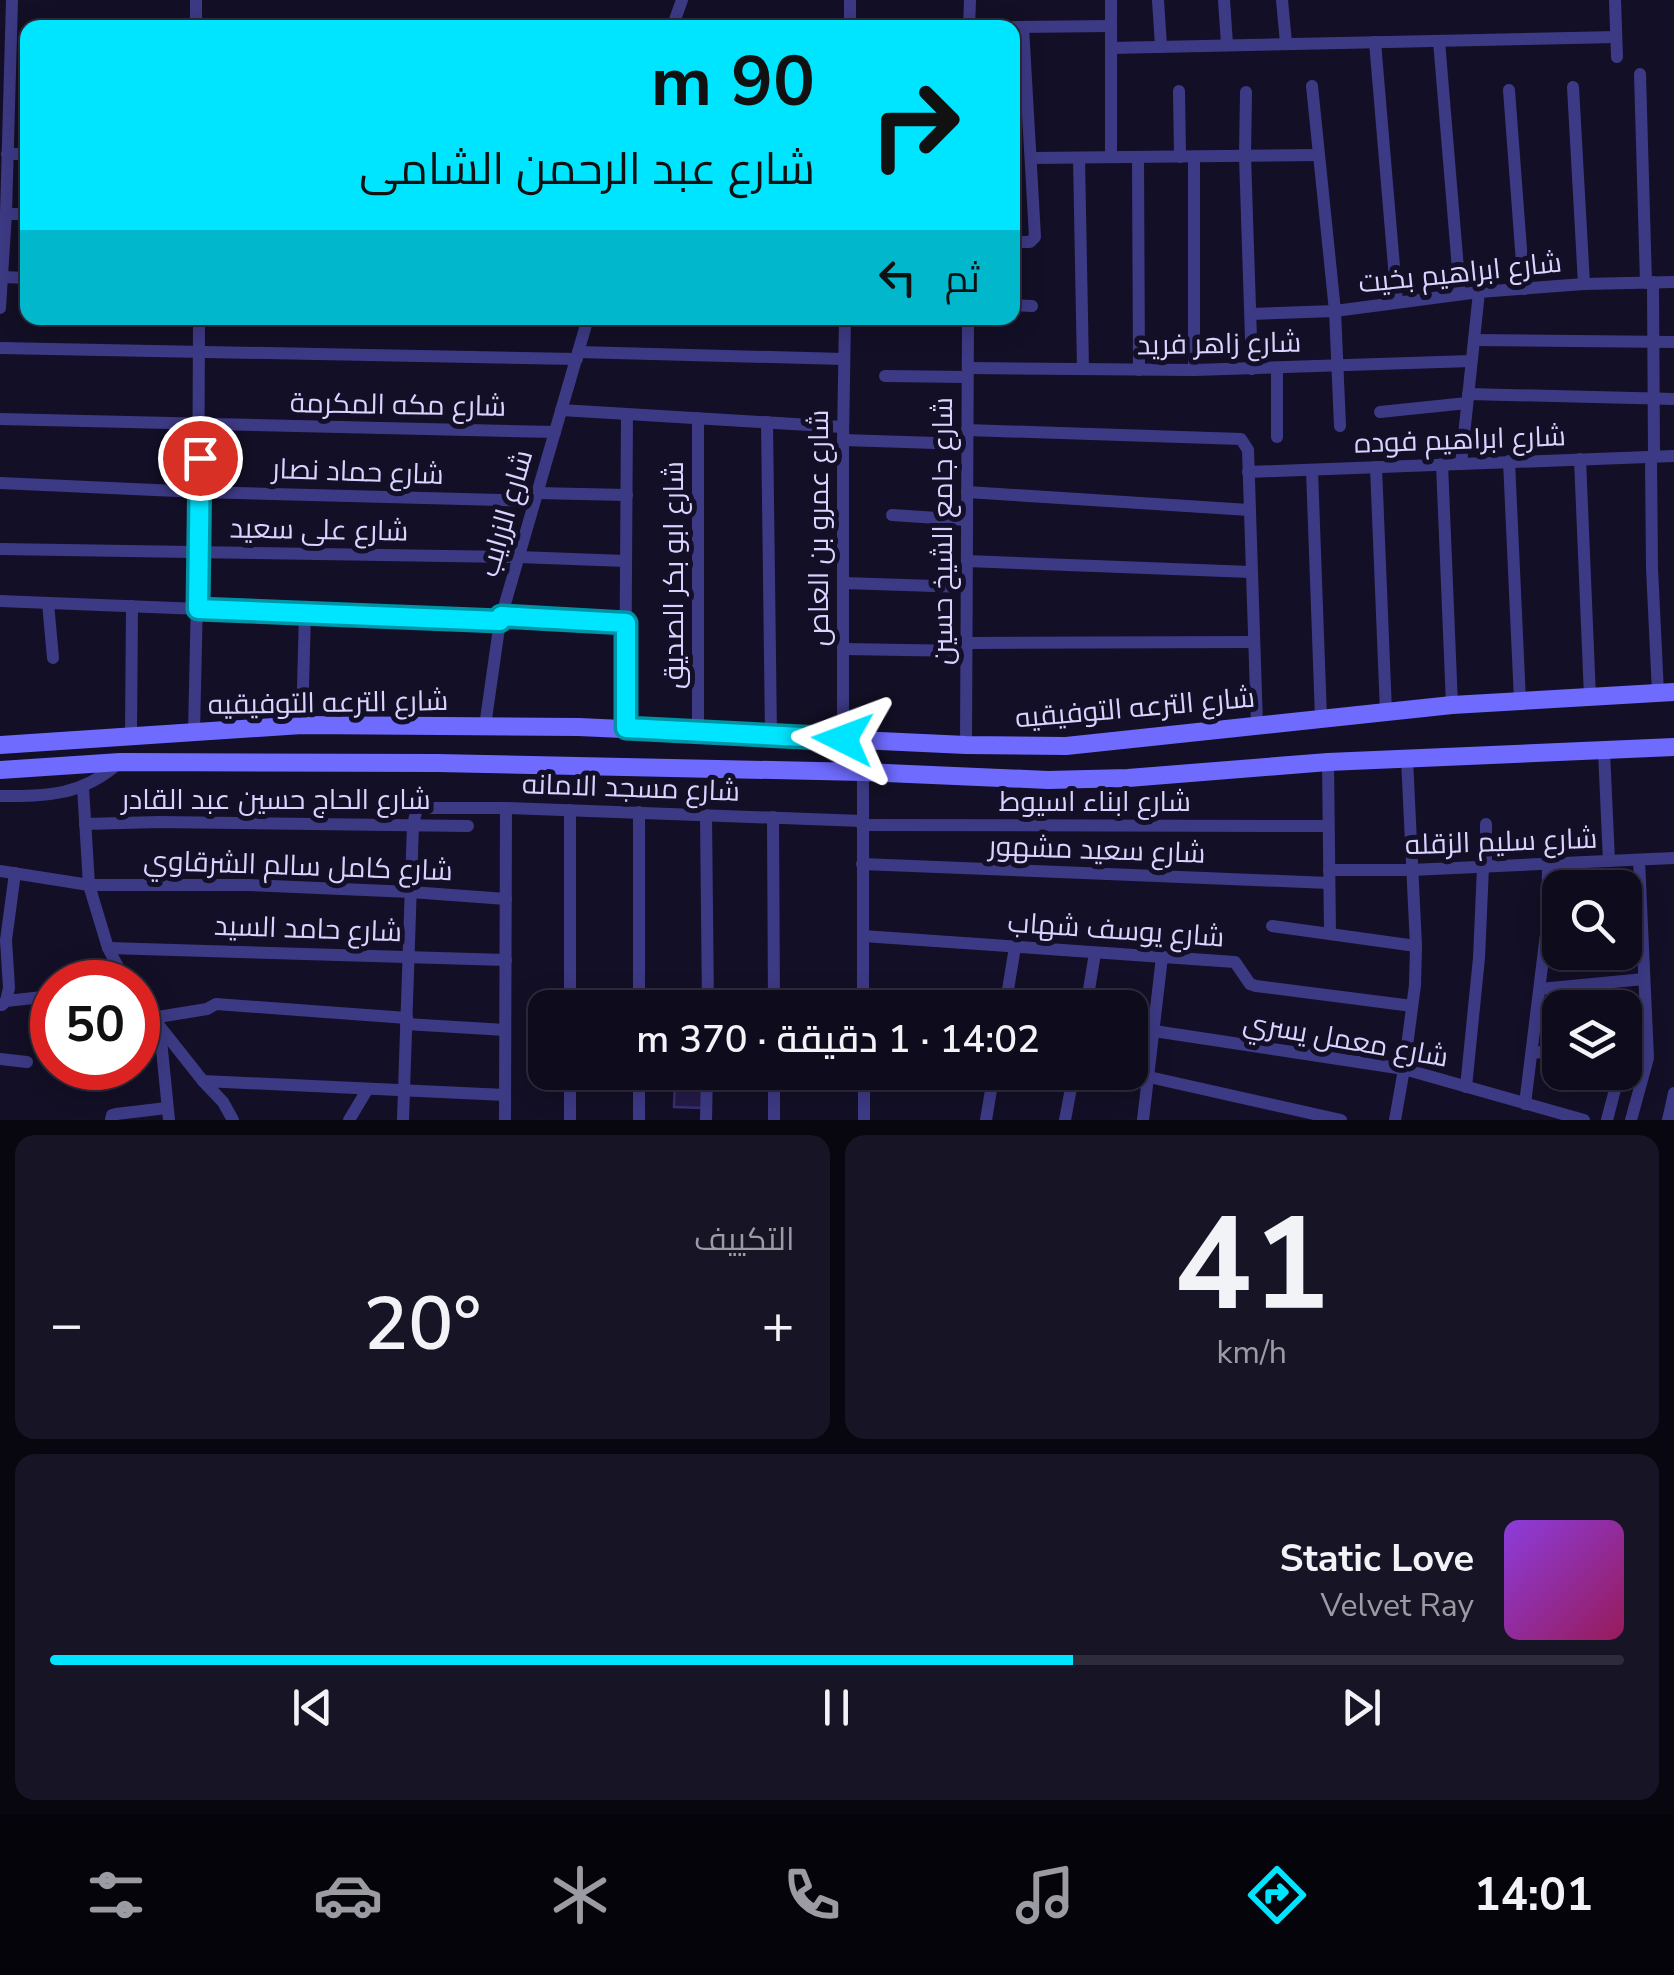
<!DOCTYPE html>
<html lang="ar">
<meta charset="utf-8">
<style>
body{margin:0;font-family:"Nunito Sans",Cairo,sans-serif;background:#171425;color:#f1f3f6;direction:rtl;height:100vh;display:flex;flex-direction:column;font-size:38px;white-space:nowrap}
*{box-sizing:border-box;margin:0}
p{font-size:32px;color:#9b9ba3}
.icon{flex:none;width:55px;height:55px;fill:none;stroke:currentColor;stroke-width:2;stroke-linecap:round;stroke-linejoin:round}
.map{position:relative;height:1120px;overflow:hidden;direction:ltr}
.panel{display:flex;flex-direction:column;gap:15px;padding:15px;background:#08060f;flex:1}
.panel>*{flex:none}
.top-card{position:absolute;left:20px;top:20px;width:1000px;height:305px;border-radius:20px;box-shadow:0 5px 25px #0003,0 0 0 2px #2e2b3b;direction:rtl;background:#00e5ff;color:#111;overflow:hidden}
.fabs{position:absolute;left:1542px;top:870px;display:grid;gap:20px}
.fabs a{display:grid;place-items:center;width:100px;height:100px;border-radius:20px;background:#0e0b1c;box-shadow:0 5px 25px #0003,0 0 0 2px #2e2b3b;font-size:50px}
.speed{position:absolute;left:30px;top:960px;display:flex;gap:20px;font-size:50px;font-weight:700;text-align:center}
.speed>*{display:grid;place-content:center;width:130px;height:130px;border-radius:50%;background:#0e0b1c;box-shadow:0 5px 25px #0003,0 0 0 2px #2e2b3b;line-height:1}
.speed .limit{border:15px solid #d22;background:#fff;color:#111}
.pin{position:absolute;display:grid;place-items:center;width:85px;height:85px;color:#fff;margin:-42px;border:5px solid #fff;border-radius:50%;box-shadow:0 2px 10px #0007}
.me{position:absolute;width:110px;margin:-55px;rotate:273deg;stroke-linejoin:round;filter:drop-shadow(0 0 8px #0008)}
.turn{display:flex;align-items:center;gap:35px;height:210px;padding:0 40px;font-size:45px}
.turn .icon{width:130px;height:130px;stroke-width:2.5}
.turn b{display:block;font-size:70px;line-height:85px}
.then{display:flex;align-items:center;height:95px;padding:0 40px;background:#0003;gap:20px;font-size:38px}
.big{font-size:75px;font-weight:600;line-height:1.1}
.panel .card{flex:1;display:flex;flex-direction:column;justify-content:center;gap:15px;min-width:0;padding:0 35px;border-radius:20px;background:#171425}
.panel .dial{align-items:center;gap:0}
.dial b{font-size:130px;line-height:1}
.song{display:flex;align-items:center;gap:30px}
.cover{width:120px;height:120px;border-radius:15px;background:linear-gradient(135deg,hsl(270 70% 55%),hsl(330 70% 35%))}
.played{height:10px;border-radius:5px;background:linear-gradient(90deg,#00e5ff 65%,#2e2b3b 65%)}
.keys{display:flex;justify-content:space-around;direction:ltr}
.heat{display:flex;justify-content:space-between;align-items:center;font-size:55px;direction:ltr}
.panel .tiles{flex:1;display:grid;gap:15px;grid-template-columns:1fr 1fr}
.card:last-child{grid-column:span 2}
.trip{position:absolute;left:528px;top:990px;width:620px;height:100px;border-radius:20px;background:#0e0b1c;box-shadow:0 5px 25px #0003,0 0 0 2px #2e2b3b;font-weight:600;line-height:100px;text-align:center;direction:rtl}
.tab-bar{display:flex;height:160px;justify-content:space-around;align-items:center;background:#06040b;color:#9b9ba3}
.tab-bar .icon{width:70px;height:70px}
.tab-bar .on{color:#00e5ff}
.tab-bar b{font-size:45px;color:#f1f3f6}
.map>svg:first-child{display:block}
.building{fill:#241b47;stroke:#3b2d73;stroke-width:2.5}
.lines{fill:none;stroke-linecap:round;stroke-linejoin:round}
.street{stroke:#3d3a85;stroke-width:12}
.secondary{stroke:#6f6bff;stroke-width:18}
.route-casing{stroke:#0095a6;stroke-width:25}
.route{stroke:#00e5ff;stroke-width:18}
.labels{text-anchor:middle;stroke-width:10;stroke-linejoin:round;paint-order:stroke}
.street-label{font-size:28px;fill:#d9d4ff;stroke:#130f26}
</style>
<div class="map">
<svg width="1674" height="1120" viewBox="0 0 1674 1120">
<rect width="100%" height="100%" fill="#130f26"/>
<path class="building" d="M675 1078 704 1079 703 1108 674 1107Z"/>
<g class="lines">
<g class="street">
<path d="M196 0V28"/>
<path d="M1111 0V157"/>
<path d="M1158 0 1161 46"/>
<path d="M1224 0 1227 44"/>
<path d="M1282 0 1286 43"/>
<path d="M1615 0 1617 57"/>
<path d="M672 28 682 0"/>
<path d="M850 28V0"/>
<path d="M942 28 1111 26"/>
<path d="M969 28 970 0"/>
<path d="M1439 41 1460 293"/>
<path d="M1375 42 1397 302"/>
<path d="M1111 48 1616 37"/>
<path d="M1640 74 1646 283"/>
<path d="M1312 86 1335 311 1340 426"/>
<path d="M1573 87 1584 284"/>
<path d="M1509 90 1524 289"/>
<path d="M1179 91 1180 157"/>
<path d="M1246 92 1245 156 1252 369"/>
<path d="M7 154H28"/>
<path d="M1138 157 1139 370"/>
<path d="M1194 157V370"/>
<path d="M1031 158 1318 155"/>
<path d="M1079 158 1083 369"/>
<path d="M6 214H28"/>
<path d="M1012 242H1030L1035 237 1023 27"/>
<path d="M3 277 28 278"/>
<path d="M1653 282 1654 457"/>
<path d="M1012 305 1032 306"/>
<path d="M0 308 6 214 12 0"/>
<path d="M1251 314 1335 311 1479 292 1584 284 1674 282"/>
<path d="M1474 340 1674 342"/>
<path d="M0 348 577 359"/>
<path d="M578 352 844 359"/>
<path d="M968 368 1194 370 1471 361"/>
<path d="M885 376 967 377"/>
<path d="M1468 394 1674 399"/>
<path d="M561 410 843 427"/>
<path d="M1380 412 1467 403"/>
<path d="M698 418V732"/>
<path d="M0 419 555 432"/>
<path d="M767 422 771 735"/>
<path d="M967 430 1241 439 1248 450 1257 725"/>
<path d="M1277 437V368"/>
<path d="M843 440 967 444"/>
<path d="M1651 457 1652 568 1658 693"/>
<path d="M1580 459 1590 697"/>
<path d="M1509 461 1520 701"/>
<path d="M1442 464 1452 705"/>
<path d="M1461 464 1479 292"/>
<path d="M1376 467 1386 712"/>
<path d="M1312 470 1321 718"/>
<path d="M1248 472 1674 456"/>
<path d="M0 483 199 492 534 501"/>
<path d="M967 492 1249 510"/>
<path d="M537 493 627 495"/>
<path d="M892 515 967 520"/>
<path d="M0 549 518 557 626 561"/>
<path d="M967 561 1251 572"/>
<path d="M843 583 966 587"/>
<path d="M0 601 500 621"/>
<path d="M48 603 53 658"/>
<path d="M501 616 626 623"/>
<path d="M966 643 1254 642"/>
<path d="M843 649 966 651"/>
<path d="M302 725 305 613"/>
<path d="M485 726 500 621 588 318"/>
<path d="M625 728 627 414"/>
<path d="M194 733 198 553 199 318"/>
<path d="M131 736 132 606"/>
<path d="M843 739V440L845 318"/>
<path d="M966 745 968 318"/>
<path d="M1604 751 1609 861"/>
<path d="M1328 762 1330 934"/>
<path d="M863 772V1008"/>
<path d="M83 787 89 885 108 948 126 982"/>
<path d="M0 796C48 796 82 796 120 762"/>
<path d="M570 810V1008"/>
<path d="M639 812V1008"/>
<path d="M706 815 708 1008"/>
<path d="M773 817 774 1008"/>
<path d="M85 824 160 822 468 826"/>
<path d="M1486 824V867"/>
<path d="M862 825 1328 826"/>
<path d="M862 864 1329 883"/>
<path d="M1329 870H1411L1674 858"/>
<path d="M0 871 89 885H249L411 892 506 899"/>
<path d="M1272 926 1416 946"/>
<path d="M863 936 1235 962 1250 984 1256 986 1412 1006"/>
<path d="M108 948 506 960"/>
<path d="M1540 989 1644 979"/>
<path d="M138 999 203 1081 223 1102 233 1120"/>
<path d="M6 1001 9 988 6 940 15 873"/>
<path d="M2 1005 6 1001 52 996"/>
<path d="M1005 1008 1015 947"/>
<path d="M1086 1008 1095 953"/>
<path d="M152 1018 207 1009 216 1004 407 1018"/>
<path d="M406 1024 505 1030"/>
<path d="M160 1030 169 1120"/>
<path d="M1154 1031 1404 1069 1584 1120"/>
<path d="M1625 1042 1647 1040"/>
<path d="M1532 1053 1560 1050"/>
<path d="M0 1059 27 1062"/>
<path d="M570 1072V1120"/>
<path d="M639 1072V1120"/>
<path d="M774 1072V1120"/>
<path d="M864 1072V1120"/>
<path d="M938 1072 954 1074"/>
<path d="M1149 1077 1341 1120"/>
<path d="M203 1081 505 1095"/>
<path d="M1466 1087 1479 958 1483 867"/>
<path d="M1525 1104 1547 926 1548 864"/>
<path d="M111 1120 112 1115 116 1114 167 1108"/>
<path d="M349 1120 367 1090"/>
<path d="M403 1120 413 825 417 808H506L862 821"/>
<path d="M505 1120 506 808"/>
<path d="M706 1120 707 1072"/>
<path d="M986 1120 994 1072"/>
<path d="M1065 1120 1074 1072"/>
<path d="M1143 1120 1162 957"/>
<path d="M1395 1120 1404 1069 1415 985 1416 946 1407 759"/>
<path d="M1607 1120 1619 1074"/>
<path d="M1631 1120 1648 1058 1639 860"/>
<path d="M1668 1120 1674 1093"/>
</g>
<g class="secondary">
<path d="M0 745 302 725 579 727 966 745 1066 746 1452 705 1674 692"/>
<path d="M0 770 120 762 437 763 863 772 1048 780 1128 778 1328 762 1674 747"/>
</g>
</g>
<g class="lines">
<g class="route-casing">
<path id="route" d="M200 458 198 609 500 621 501 616 626 623V728L843 739"/>
</g>
<use href="#route" class="route"/>
</g>
<g class="labels">
<g class="street-label">
<text transform="translate(1460 272) rotate(-6)" y="10">شارع ابراهيم بخيت</text>
<text transform="translate(1219 343) rotate(-1)" y="10">شارع زاهر فريد</text>
<text transform="translate(398 404) rotate(1)" y="10">شارع مكه المكرمة</text>
<text transform="translate(1460 439) rotate(-2)" y="10">شارع ابراهيم فوده</text>
<text transform="translate(358 471) rotate(2)" y="10">شارع حماد نصار</text>
<text transform="translate(505 513) rotate(-74)" y="10">شارع الزرايب</text>
<text transform="translate(818 528) rotate(-90)" y="10">شارع عمرو بن العاص</text>
<text transform="translate(319 529) rotate(1)" y="10">شارع على سعيد</text>
<text transform="translate(942 531) rotate(-90)" y="10">شارع جامع الشيخ حسين</text>
<text transform="translate(673 575) rotate(-90)" y="10">شارع ابو بكر الصديق</text>
<text transform="translate(328 702) rotate(-1)" y="10">شارع الترعه التوفيقيه</text>
<text transform="translate(1135 707) rotate(-5)" y="10">شارع الترعه التوفيقيه</text>
<text transform="translate(631 787) rotate(2)" y="10">شارع مسجد الامانه</text>
<text x="276" y="809">شارع الحاج حسين عبد القادر</text>
<text x="1095" y="811">شارع ابناء اسيوط</text>
<text transform="translate(1501 841) rotate(-2)" y="10">شارع سليم الزقله</text>
<text transform="translate(1097 849) rotate(2)" y="10">شارع سعيد مشهور</text>
<text transform="translate(298 865) rotate(2)" y="10">شارع كامل سالم الشرقاوي</text>
<text transform="translate(308 928) rotate(2)" y="10">شارع حامد السيد</text>
<text transform="translate(1116 929) rotate(4)" y="10">شارع يوسف شهاب</text>
<text transform="translate(1346 1039) rotate(10)" y="10">شارع معمل يسري</text>
</g>
</g>
</svg>
<div class="fabs">
<a><svg class="icon" aria-label="search" viewBox="0 0 24 24"><circle cx="10" cy="10" r="6"/><path d="M15 15l6 6"/></svg></a>
<a><svg class="icon" aria-label="layers" viewBox="0 0 24 24"><path d="M12 4l9 5-9 5-9-5zM3 14l9 5 9-5"/></svg></a>
</div>
<div class="speed"><div class="limit">50</div></div>
<div class="pin" style="left:200px;top:458px;background:#d93025"><svg class="icon" aria-label="arrive" viewBox="0 0 24 24"><path d="M6 21V4h12l-3 4 3 4H6"/></svg></div>
<svg class="me" style="left:843px;top:739px" viewBox="-20 -20 40 40"><path d="M0-17L14 15 0 8-14 15z" fill="#00e5ff" stroke="#fff" stroke-width="4"/></svg>
<div class="trip">14:02 · 1 دقيقة · 370 m</div>
<div class="top-card">
<div class="turn"><svg class="icon" aria-label="right" viewBox="0 0 24 24"><path d="M7 20v-9h11M14 6l5 5-5 5"/></svg><div><b>90 m</b>شارع عبد الرحمن الشامى</div></div>
<div class="then">ثم<svg class="icon" aria-label="left" viewBox="0 0 24 24"><path d="M17 20v-9H6M10 6l-5 5 5 5"/></svg></div>
</div>
</div>
<section class="panel">
<div class="tiles">
<div class="card dial"><b>41</b><p>km/h</p></div>
<div class="card"><p>التكييف</p>
<div class="heat"><a>−</a><b class="big">20°</b><a>+</a></div>
</div>
<div class="card">
<div class="song"><i class="cover"></i><div><b>Static Love</b><p>Velvet Ray</p></div></div>
<div class="played"></div>
<div class="keys"><svg class="icon" aria-label="previous" viewBox="0 0 24 24"><path d="M18 5L8 12l10 7zM5 5v14"/></svg><svg class="icon" aria-label="pause" viewBox="0 0 24 24"><path d="M8 5v14M16 5v14"/></svg><svg class="icon" aria-label="next" viewBox="0 0 24 24"><path d="M6 5l10 7-10 7zM19 5v14"/></svg></div>
</div>
</div>
</section>
<nav class="tab-bar">
<b>14:01</b>
<svg class="icon on" aria-label="directions" viewBox="0 0 24 24"><path d="M12 3l9 9-9 9-9-9zM9 14v-3h6M13 9l2 2-2 2"/></svg>
<svg class="icon" aria-label="music" viewBox="0 0 24 24"><path d="M9 18V5l10-2v13"/><circle cx="6" cy="18" r="3"/><circle cx="16" cy="16" r="3"/></svg>
<svg class="icon" aria-label="phone" viewBox="0 0 24 24"><path d="M5 4h4l2 5-3 2q2 4 5 5l2-3 5 2v4C11 20 4 13 5 4z"/></svg>
<svg class="icon" aria-label="climate" viewBox="0 0 24 24"><path d="M12 3v18M4 7l16 10M4 17L20 7"/></svg>
<svg class="icon" aria-label="car" viewBox="0 0 24 24"><path d="M5 17H2v-5l4-1 3-4h7l3 4 3 1v5h-3M9 17h6M6 11h13"/><circle cx="7" cy="17" r="2"/><circle cx="17" cy="17" r="2"/></svg>
<svg class="icon" aria-label="filters" viewBox="0 0 24 24"><path d="M4 7h16M4 17h16"/><circle cx="9" cy="7" r="2"/><circle cx="15" cy="17" r="2"/></svg>
</nav>
